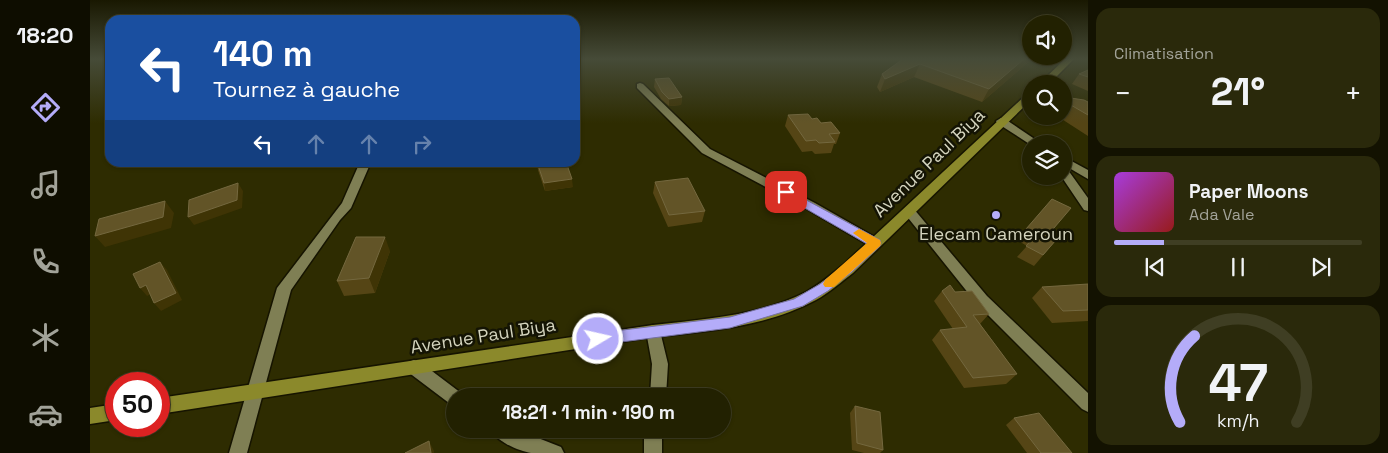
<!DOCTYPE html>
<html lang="fr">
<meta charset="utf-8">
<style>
body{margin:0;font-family:"Space Grotesk",sans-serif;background:#2a290b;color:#f1f3f6;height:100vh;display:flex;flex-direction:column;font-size:19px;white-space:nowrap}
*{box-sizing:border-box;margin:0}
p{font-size:16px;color:#a2a399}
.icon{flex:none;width:28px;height:28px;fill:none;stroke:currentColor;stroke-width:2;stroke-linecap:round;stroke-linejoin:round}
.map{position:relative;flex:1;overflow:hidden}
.drawer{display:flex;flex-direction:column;gap:8px;padding:8px;background:#131201;width:300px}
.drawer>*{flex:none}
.banner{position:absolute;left:15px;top:15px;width:475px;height:152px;border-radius:15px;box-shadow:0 1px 4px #0004,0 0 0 1px #3f3e23;background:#1a4fa0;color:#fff;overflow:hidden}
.tools{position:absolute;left:932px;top:15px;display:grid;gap:10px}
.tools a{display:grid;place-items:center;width:50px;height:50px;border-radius:50%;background:#222101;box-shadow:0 1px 4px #0004,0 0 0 1px #3f3e23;font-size:25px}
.speed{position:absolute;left:15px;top:372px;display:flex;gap:10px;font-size:25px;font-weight:700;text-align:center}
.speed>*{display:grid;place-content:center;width:65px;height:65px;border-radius:50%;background:#222101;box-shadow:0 1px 4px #0004,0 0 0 1px #3f3e23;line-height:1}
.speed .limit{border:8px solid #d22;background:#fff;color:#111}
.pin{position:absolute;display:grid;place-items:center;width:42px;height:42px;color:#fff;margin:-21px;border-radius:10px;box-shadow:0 2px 8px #0006}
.me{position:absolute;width:55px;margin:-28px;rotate:81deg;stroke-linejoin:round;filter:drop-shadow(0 0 4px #0008)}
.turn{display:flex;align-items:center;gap:18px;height:105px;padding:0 25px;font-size:22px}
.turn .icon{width:65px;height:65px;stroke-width:2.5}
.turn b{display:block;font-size:35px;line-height:42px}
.lanes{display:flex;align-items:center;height:48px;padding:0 25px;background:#0003;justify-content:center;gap:25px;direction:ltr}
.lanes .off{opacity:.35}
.big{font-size:38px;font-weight:700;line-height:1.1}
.drawer .tile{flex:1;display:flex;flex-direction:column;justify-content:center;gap:8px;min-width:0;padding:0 18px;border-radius:15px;background:#2a290b}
.drawer .dial{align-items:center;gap:0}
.dial svg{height:130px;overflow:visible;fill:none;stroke:#3f3e23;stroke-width:7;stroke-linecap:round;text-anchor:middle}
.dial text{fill:#f1f3f6;stroke:none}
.song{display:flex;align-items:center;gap:15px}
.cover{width:60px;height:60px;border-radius:8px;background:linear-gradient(135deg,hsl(280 70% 55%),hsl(0 70% 35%))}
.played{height:5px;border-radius:2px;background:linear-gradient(90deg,#b4acf9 20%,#3f3e23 20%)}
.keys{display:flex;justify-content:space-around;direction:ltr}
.heat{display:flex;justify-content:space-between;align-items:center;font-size:28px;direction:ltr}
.trip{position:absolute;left:356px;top:388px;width:285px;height:50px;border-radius:25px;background:#222101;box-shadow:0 1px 4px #0004,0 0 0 1px #3f3e23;font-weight:700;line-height:50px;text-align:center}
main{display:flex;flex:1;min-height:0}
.menu{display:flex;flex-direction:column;width:90px;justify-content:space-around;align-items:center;background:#0e0d00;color:#a2a399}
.menu .icon{width:35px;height:35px}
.menu .selected{color:#b4acf9}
.menu b{font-size:22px;color:#f1f3f6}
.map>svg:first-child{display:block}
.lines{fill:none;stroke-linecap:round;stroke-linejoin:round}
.minor-casing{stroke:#161400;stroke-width:3}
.major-casing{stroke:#161400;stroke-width:3}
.minor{fill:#7f7f54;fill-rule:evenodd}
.major{fill:#8b892b;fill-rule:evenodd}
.wall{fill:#554515}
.shaded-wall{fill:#3f3405}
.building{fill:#625427;stroke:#74683f}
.route{fill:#b4acf9;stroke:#7570a2}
.slow{fill:#f59e0b}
.poi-dot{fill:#b4acf9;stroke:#141404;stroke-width:2}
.labels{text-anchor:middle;stroke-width:5;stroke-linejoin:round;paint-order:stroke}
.street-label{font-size:18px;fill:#d4d4be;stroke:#141404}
.poi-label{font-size:18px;fill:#d4d4be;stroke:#141404}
</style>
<main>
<nav class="menu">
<b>18:20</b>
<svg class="icon selected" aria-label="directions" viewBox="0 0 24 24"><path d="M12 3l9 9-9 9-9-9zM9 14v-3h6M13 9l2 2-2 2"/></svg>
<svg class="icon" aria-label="music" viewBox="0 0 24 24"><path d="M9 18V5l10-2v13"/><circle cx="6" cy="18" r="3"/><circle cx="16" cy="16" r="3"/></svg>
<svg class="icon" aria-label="phone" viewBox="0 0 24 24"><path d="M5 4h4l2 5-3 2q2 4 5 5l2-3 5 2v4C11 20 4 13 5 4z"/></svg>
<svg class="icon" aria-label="climate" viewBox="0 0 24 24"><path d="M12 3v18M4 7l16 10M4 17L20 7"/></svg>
<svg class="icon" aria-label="car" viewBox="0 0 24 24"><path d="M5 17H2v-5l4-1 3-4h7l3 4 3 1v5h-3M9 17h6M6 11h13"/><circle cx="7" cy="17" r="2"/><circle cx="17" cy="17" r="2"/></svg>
</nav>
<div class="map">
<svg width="998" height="453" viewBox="0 0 998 453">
<rect width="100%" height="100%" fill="#2e2c01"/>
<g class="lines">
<g class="minor-casing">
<g id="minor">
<path d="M550 83 553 84 620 149 725 203 790 240 791 243 790 246H780L717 209 612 153 547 88V84Z"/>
<path d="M911 118 915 119 952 144 941 145 907 123 906 121Z"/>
<path d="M974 157 998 170V179L974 165Z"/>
<path d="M270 162H281L261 208 250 220 201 290 157 453H139L187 288 252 203Z"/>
<path d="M974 169 978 170 998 198V211L994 210 971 176H974Z"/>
<path d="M819 207 823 208 897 296 998 393V412L992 409 887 304 815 214 813 211Z"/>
<path d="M563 325 568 327 570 331 578 364 576 396H560L562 364 556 331 558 327Z"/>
<path d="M324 360 330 362 371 393 372 396H365V406L359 403 318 372 316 367 318 362Z"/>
<path d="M400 429H425L471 447 474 453C463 453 452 453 441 453 428 451 406 441 400 429Z"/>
<rect x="554" y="429" width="18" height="24"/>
</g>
</g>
<g class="major-casing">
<g id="major">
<path d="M975 59H984L959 84H949Z"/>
<path d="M941 92V100L763 273C751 282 739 293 726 300 676 327 618 331 563 337L69 414V398L563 325C615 319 669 316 716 292 729 285 741 275 753 265L938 93Z"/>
<path d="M26 404V420L0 424V408Z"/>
</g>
</g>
<use href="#minor" class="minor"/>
<use href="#major" class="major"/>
</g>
<g class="wall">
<path d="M813 59H942L892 102 824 77 790 92 787 87 792 74Z"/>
<path d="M998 70V91L982 84 989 74Z"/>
<path d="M565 79 592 97 591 105 579 106 571 99 564 87Z"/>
<path d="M974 97 998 102V136L967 116H974Z"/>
<path d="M698 115 722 119 750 133 746 144H744L741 153 725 154 722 151 712 152 695 126Z"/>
<path d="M447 162 483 187 455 191 448 170Z"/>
<path d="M565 182 615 211 612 222 578 227 563 193Z"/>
<path d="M936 229 958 235 966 240 944 266 927 257 937 246 927 240Z"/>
<path d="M300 251 285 293 254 296 247 281Z"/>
<path d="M998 284V321L962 323 942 298 952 287Z"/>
<path d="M852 291 865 292 899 314 890 324 927 374 916 384 874 388 842 340 850 330 863 329 844 301Z"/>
<path d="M765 406 793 450 790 453H774L762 450 760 413Z"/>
<path d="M924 418 982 453H937L916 425Z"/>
</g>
<g class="shaded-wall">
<path d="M934 59H942L892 102 899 89Z"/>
<path d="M830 64 824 77 790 92 795 79Z"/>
<path d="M592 97 591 105 579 106V99Z"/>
<path d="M482 179 483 187 455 191 454 183Z"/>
<path d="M148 183 153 191 152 208 104 225 98 217Z"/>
<path d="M75 201 84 213 81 228 15 247 5 236Z"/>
<path d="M295 237 300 251 285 293 279 278Z"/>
<path d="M70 262 77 270 92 300 71 311 64 303Z"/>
<path d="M56 285 63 293 57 296 50 288Z"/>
<path d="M339 441 344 451V453H341Z"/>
</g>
<g class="building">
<path d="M813 59H934L899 89 830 64 795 79 792 74Z"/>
<path d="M998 70V77L989 74Z"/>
<path d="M579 78 592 97 579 99 572 92 565 79Z"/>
<path d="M974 97 994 100 998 102V115L974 101Z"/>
<path d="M718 114 722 119 727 118 731 123 741 122 750 133 739 134 745 142 729 143 726 140 716 141 698 115Z"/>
<path d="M447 162H476L482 179 454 183Z"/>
<path d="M598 178 615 211 579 215 565 182Z"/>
<path d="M148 183 147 200 98 217 99 200Z"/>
<path d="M962 199 981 208 958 235 966 240 953 255 936 246 946 235 936 229Z"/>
<path d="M75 201 73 217 5 236 9 219Z"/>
<path d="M266 237H295L279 278 247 281Z"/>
<path d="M70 262 86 293 64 303 56 285 50 288 43 274Z"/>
<path d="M998 284V310L973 311 952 287Z"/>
<path d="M860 285 865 292 882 291 899 314 883 315 927 374 883 378 850 330 877 327 852 291Z"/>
<path d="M765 406 790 412 793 450 767 443Z"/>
<path d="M949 413 982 453H951L924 418Z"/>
<path d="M339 441 341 453H315Z"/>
</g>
<linearGradient id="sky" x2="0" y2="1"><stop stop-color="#191801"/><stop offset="0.48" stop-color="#464b38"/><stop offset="1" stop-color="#464b38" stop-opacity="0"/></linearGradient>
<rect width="998" height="123" fill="url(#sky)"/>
<path class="route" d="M696 189 790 240 791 243 790 246 762 272 738 291 713 306 640 328 508 345 503 343 501 339 503 335 508 333 640 317 704 299 730 284 754 266 777 244 692 195 691 192Z"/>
<path class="slow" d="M769 229 790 240 791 243 790 246 744 287H735L733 284 735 280 777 243 763 233Z"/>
<circle class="poi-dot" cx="906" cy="215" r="5"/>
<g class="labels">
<g class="street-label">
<text transform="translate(839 163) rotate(-44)" y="6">Avenue Paul Biya</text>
<text transform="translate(393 336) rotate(-9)" y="6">Avenue Paul Biya</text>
</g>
<g class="poi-label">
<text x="906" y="240">Elecam Cameroun</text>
</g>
</g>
</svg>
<div class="tools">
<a><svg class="icon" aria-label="sound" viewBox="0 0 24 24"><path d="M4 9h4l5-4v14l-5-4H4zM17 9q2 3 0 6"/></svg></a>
<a><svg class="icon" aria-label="search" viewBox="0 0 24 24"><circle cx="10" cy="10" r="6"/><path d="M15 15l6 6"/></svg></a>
<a><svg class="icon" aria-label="layers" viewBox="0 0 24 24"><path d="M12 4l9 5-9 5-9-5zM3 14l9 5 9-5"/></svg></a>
</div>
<div class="speed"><div class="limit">50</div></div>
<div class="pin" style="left:696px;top:192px;background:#d93025"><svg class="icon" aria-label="arrive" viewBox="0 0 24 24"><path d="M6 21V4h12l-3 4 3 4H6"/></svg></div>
<svg class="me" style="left:508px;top:339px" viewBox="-20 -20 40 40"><circle r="17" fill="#b4acf9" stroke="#fff" stroke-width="3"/><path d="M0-11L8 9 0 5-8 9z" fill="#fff"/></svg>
<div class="trip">18:21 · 1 min · 190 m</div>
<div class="banner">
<div class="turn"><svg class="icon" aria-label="left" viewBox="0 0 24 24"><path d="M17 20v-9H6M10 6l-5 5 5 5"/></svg><div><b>140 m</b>Tournez à gauche</div></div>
<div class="lanes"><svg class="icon" aria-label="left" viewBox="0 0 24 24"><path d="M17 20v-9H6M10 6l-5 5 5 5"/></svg><svg class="icon off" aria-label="ahead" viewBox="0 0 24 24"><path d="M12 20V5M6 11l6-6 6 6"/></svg><svg class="icon off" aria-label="ahead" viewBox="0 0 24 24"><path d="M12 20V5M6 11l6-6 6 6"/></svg><svg class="icon off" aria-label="right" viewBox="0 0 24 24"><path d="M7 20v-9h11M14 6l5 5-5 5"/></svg></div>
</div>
</div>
<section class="drawer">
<div class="tile"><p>Climatisation</p>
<div class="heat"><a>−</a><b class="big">21°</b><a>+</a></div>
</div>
<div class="tile">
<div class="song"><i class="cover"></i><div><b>Paper Moons</b><p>Ada Vale</p></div></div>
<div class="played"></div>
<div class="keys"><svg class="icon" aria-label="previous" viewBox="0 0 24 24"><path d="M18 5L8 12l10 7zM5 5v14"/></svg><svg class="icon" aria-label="pause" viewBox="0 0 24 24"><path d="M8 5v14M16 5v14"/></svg><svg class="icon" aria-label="next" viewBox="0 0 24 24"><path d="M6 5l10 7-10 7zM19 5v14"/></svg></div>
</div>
<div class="tile dial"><svg viewBox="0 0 100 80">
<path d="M14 69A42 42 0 1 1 86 69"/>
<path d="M14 69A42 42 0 0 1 23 16" stroke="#b4acf9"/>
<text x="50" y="56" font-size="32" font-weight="700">47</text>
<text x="50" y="72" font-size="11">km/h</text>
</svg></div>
</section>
</main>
